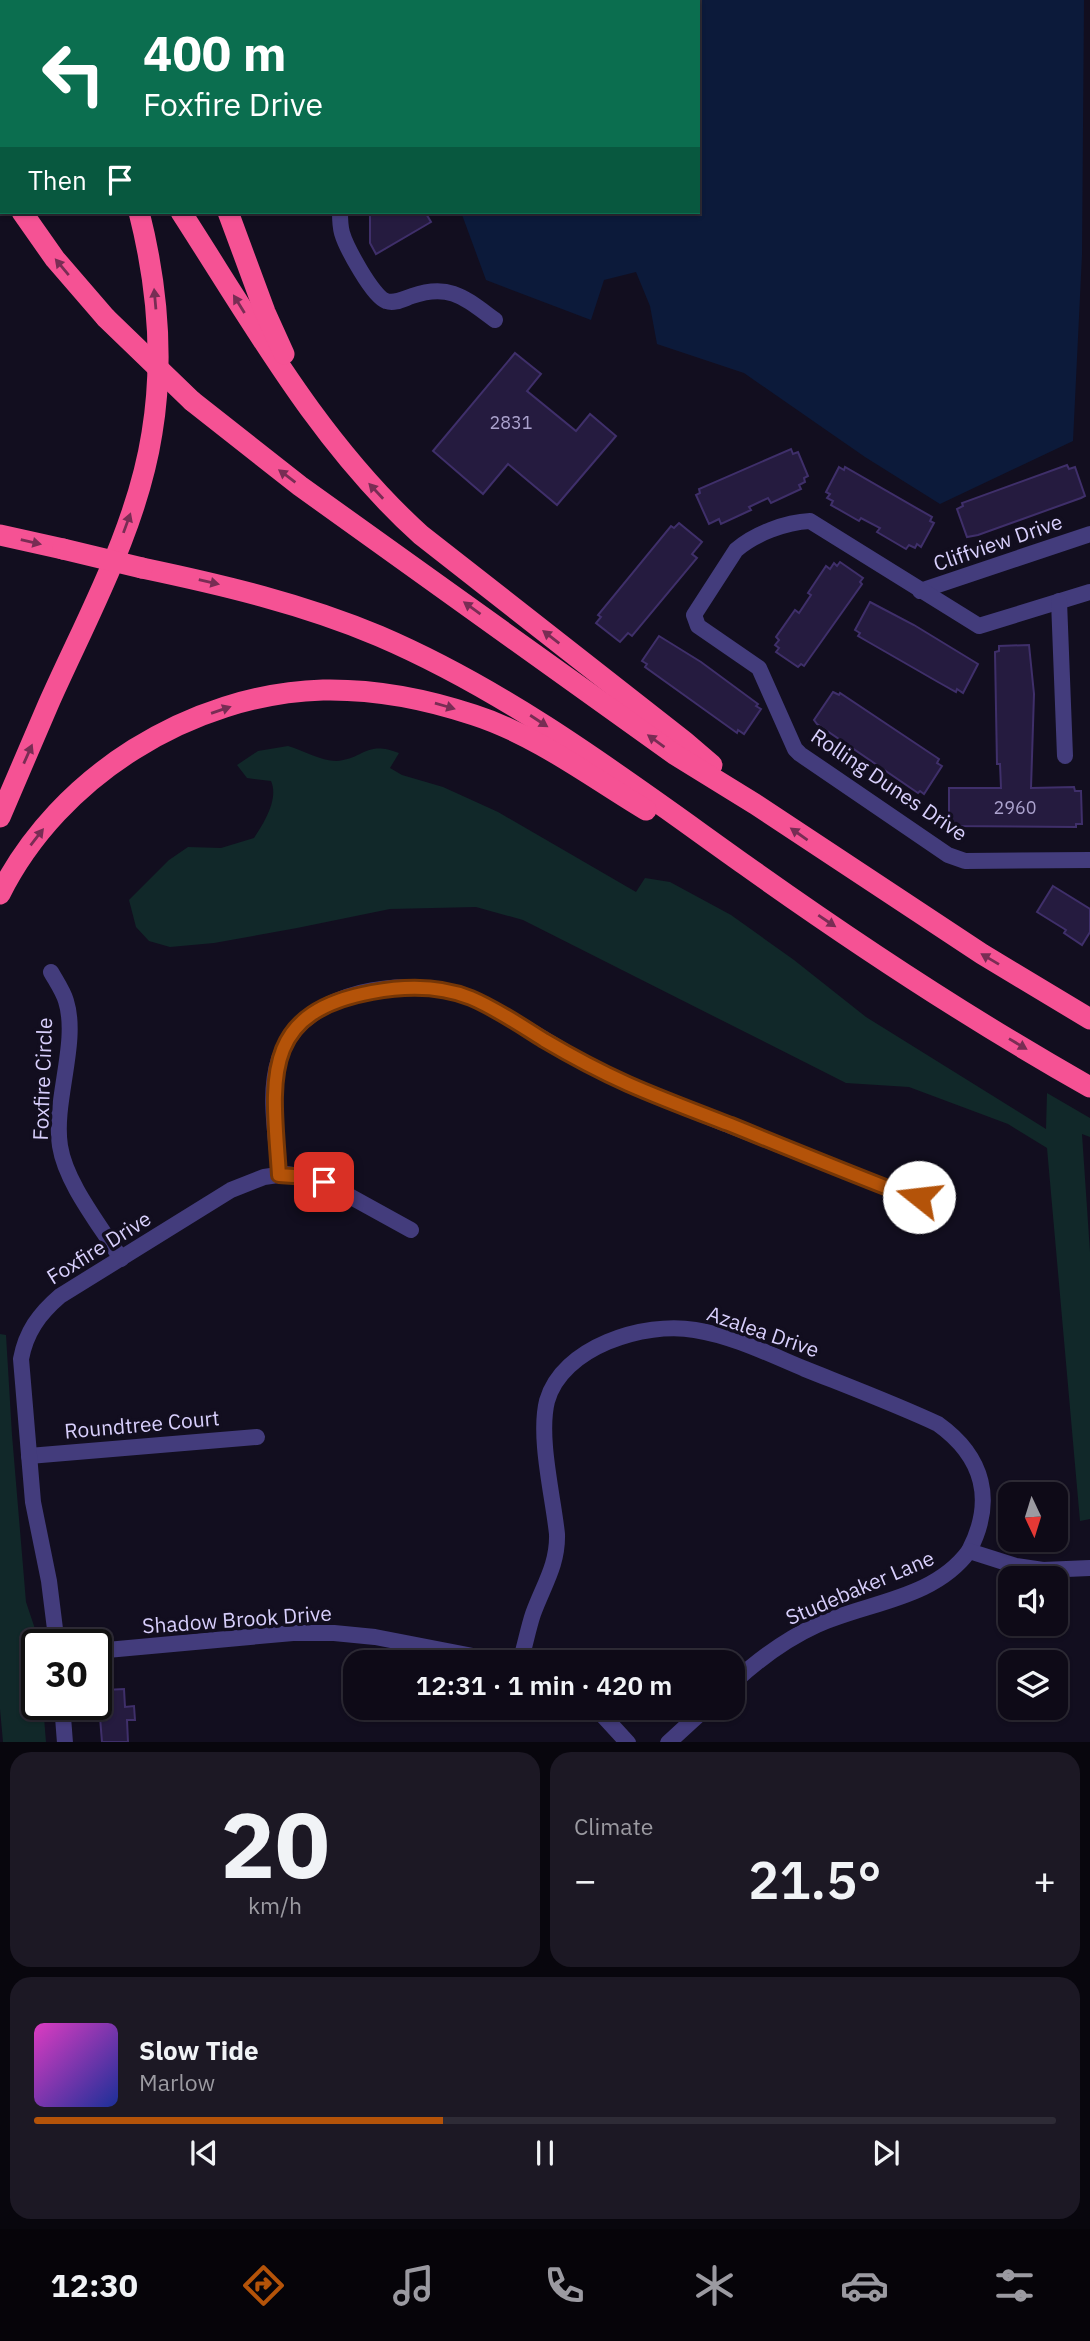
<!DOCTYPE html>
<meta charset="utf-8">
<style>
body{margin:0;font-family:"IBM Plex Sans",sans-serif;background:#1c1824;color:#f1f3f6;height:100vh;display:flex;flex-direction:column;font-size:26px;white-space:nowrap}
*{box-sizing:border-box;margin:0}
p{font-size:23px;color:#9b9aa1}
.icon{flex:none;width:38px;height:38px;fill:none;stroke:currentColor;stroke-width:2;stroke-linecap:round;stroke-linejoin:round}
.map{position:relative;height:1742px;overflow:hidden}
.details{display:flex;flex-direction:column;gap:10px;padding:10px;background:#08060d;flex:1}
.details>*{flex:none}
.guide{position:absolute;left:0px;top:0px;width:700px;height:214px;box-shadow:0 2px 5px #0004,0 0 0 2px #2e2b36;background:#0b6e4f;color:#fff;overflow:hidden}
.needle{width:46px;rotate:176deg}
.fabs{position:absolute;left:998px;top:1482px;display:grid;gap:14px}
.fabs a{display:grid;place-items:center;width:70px;height:70px;border-radius:14px;background:#0e0a17;box-shadow:0 2px 5px #0004,0 0 0 2px #2e2b36;font-size:35px}
.speed{position:absolute;left:21px;top:1629px;display:flex;gap:14px;font-size:35px;font-weight:700;text-align:center}
.speed>*{display:grid;place-content:center;width:91px;height:91px;border-radius:50%;background:#0e0a17;box-shadow:0 2px 5px #0004,0 0 0 2px #2e2b36;line-height:1}
.speed .limit{border:4px solid #111;border-radius:10px;background:#fff;color:#111}
.pin{position:absolute;display:grid;place-items:center;width:60px;height:60px;color:#fff;margin:-30px;border-radius:14px;box-shadow:0 4px 10px #0006}
.me{position:absolute;width:77px;margin:-38px;rotate:286deg;stroke-linejoin:round;filter:drop-shadow(0 0 5px #0008)}
.turn{display:flex;align-items:center;gap:24px;height:147px;padding:0 28px;font-size:32px}
.turn .icon{width:91px;height:91px;stroke-width:2.5}
.turn b{display:block;font-size:49px;line-height:60px}
.then{display:flex;align-items:center;height:66px;padding:0 28px;background:#0003;gap:14px;font-size:26px}
.big{font-size:52px;font-weight:600;line-height:1.1}
.details .tile{flex:1;display:flex;flex-direction:column;justify-content:center;gap:10px;min-width:0;padding:0 24px;border-radius:21px;background:#1c1824}
.details .dial{align-items:center;gap:0}
.dial b{font-size:91px;line-height:1}
.song{display:flex;align-items:center;gap:21px}
.cover{width:84px;height:84px;border-radius:10px;background:linear-gradient(135deg,hsl(310 70% 55%),hsl(230 70% 35%))}
.played{height:7px;border-radius:4px;background:linear-gradient(90deg,#b45309 40%,#2e2b36 40%)}
.keys{display:flex;justify-content:space-around;direction:ltr}
.heat{display:flex;justify-content:space-between;align-items:center;font-size:38px;direction:ltr}
.details .tiles{flex:1;display:grid;gap:10px;grid-template-columns:1fr 1fr}
.tile:last-child{grid-column:span 2}
.trip{position:absolute;left:343px;top:1650px;width:402px;height:70px;border-radius:21px;background:#0e0a17;box-shadow:0 2px 5px #0004,0 0 0 2px #2e2b36;font-weight:600;line-height:70px;text-align:center}
.dock{display:flex;height:112px;justify-content:space-around;align-items:center;background:#060409;color:#9b9aa1}
.dock .icon{width:49px;height:49px}
.dock .selected{color:#b45309}
.dock b{font-size:32px;color:#f1f3f6}
.map>svg:first-child{display:block}
.green{fill:#112829}
.water{fill:#0c1a3a}
.building{fill:#251b3f;stroke:#3f2f6a;stroke-width:2}
.lines{fill:none;stroke-linecap:round;stroke-linejoin:round}
.minor{stroke:#433c7c;stroke-width:16}
.motorway{stroke:#f55294;stroke-width:21}
.motorway-bridge{stroke:#f55294;stroke-width:21}
.oneway{fill:#782d54}
.route-casing{stroke:#753606;stroke-width:18}
.route{stroke:#b45309;stroke-width:12}
.labels{text-anchor:middle;stroke-width:7;stroke-linejoin:round;paint-order:stroke}
.number-label{font-size:18px;fill:#aba2cd}
.street-label{font-size:21px;fill:#d8cffc;stroke:#120e1f}
</style>
<div class="map">
<svg width="1090" height="1743" viewBox="0 0 1090 1743">
<rect width="100%" height="100%" fill="#120e1f"/>
<g class="green">
<path d="M288 746C302 750 321 761 336 761 364 759 366 740 399 753L390 768 402 775 443 787 498 812 636 892 645 878 670 882 731 915 794 960 866 1017 1046 1129 1047 1093 1090 1118V1137L1082 1134 1090 1252V1519L1080 1521 1047 1148 1008 1124 909 1087 846 1083 523 920 476 907 390 909 297 928 214 943 170 947 149 941 136 927 129 900 169 860 188 847 221 848 254 838C264 823 279 799 271 781L247 778 237 765 258 751Z"/>
<path d="M0 1334 6 1335 12 1435 26 1602 39 1641V1645H37V1704L43 1705 46 1742H3L0 1709Z"/>
</g>
<path class="water" d="M428 0H1084L1082 255 1073 441 940 504 865 457 744 373 657 344 650 306 636 272 604 280 591 320 486 280 461 212H698V2Z"/>
<g class="building">
<path d="M370 212H425L431 222 376 254 370 243Z"/>
<path d="M515 353 541 374 527 391 576 431 590 414 616 436 557 505 508 464 483 494 433 451Z"/>
<path d="M791 449 793 454 798 452 808 476 804 478 805 482 799 485 801 489 771 503 768 498 749 507 751 510 721 524 719 519 709 524 696 495 700 493 699 489Z"/>
<path d="M1067 465 1069 469 1075 467 1085 496 1081 498 978 535 967 537 957 509 963 506 962 503Z"/>
<path d="M839 467 844 470 845 467 932 517 930 521 934 523 921 547 917 544 915 548 909 545 906 549 877 532 880 528 861 518 859 521 831 505 833 501 827 498 830 494 826 492Z"/>
<path d="M679 523 702 542 692 554 697 558 632 636 628 633 620 642 596 623 601 617 598 615 671 526 674 528Z"/>
<path d="M840 562 863 578 860 582 862 584 804 666 801 664 798 667 776 652 779 648 775 645 779 640 776 637 795 610 799 613 811 595 808 593 826 566 830 569 834 563 837 566Z"/>
<path d="M870 602 914 625 978 664 963 693 957 689 956 692 938 682 858 636 860 633 855 630Z"/>
<path d="M659 636 701 662 758 704 756 706 761 709 744 734 738 730 737 733 645 667 647 664 642 661Z"/>
<path d="M1029 645 1034 694 1031 788 1074 787 1075 791H1081L1082 824H1076V827L949 826V788H1001L1000 764H997L995 652 999 651V646Z"/>
<path d="M833 692 839 695 840 693 939 759 937 763 942 766 924 794 920 791 918 793 817 724 814 720Z"/>
<path d="M1053 886 1090 909V932L1082 945 1064 933 1066 930 1037 912Z"/>
<path d="M124 1689 125 1707 134 1706 135 1720H127L128 1742H102L99 1705H107L105 1690Z"/>
</g>
<g class="lines">
<g class="minor">
<path d="M337 0V2"/>
<path d="M340 212C340 219 340 226 342 233 346 247 373 297 386 301 395 304 403 299 412 296 450 283 465 298 495 320"/>
<path d="M920 591 1090 534"/>
<path d="M1090 592 979 626 810 521C786 522 754 534 736 550L694 615 698 626 759 668 795 749 800 754 948 855 965 861 1090 860"/>
<path d="M1059 601 1065 756"/>
<path d="M51 972C56 981 63 991 66 1001 79 1042 53 1102 60 1146 66 1184 101 1226 121 1259"/>
<path d="M279 1175C277 1138 267 1094 279 1059 302 988 409 974 471 998 497 1009 520 1025 544 1039 571 1056 599 1071 628 1084 657 1097 687 1108 716 1120 775 1143 834 1167 893 1190L913 1196 942 1198"/>
<path d="M29 1456 257 1437"/>
<path d="M57 1645 49 1581 33 1502 21 1359C26 1332 39 1314 60 1296L231 1190 264 1177 285 1174 308 1177 324 1182 411 1230"/>
<path d="M96 1651 293 1633H334L375 1637 504 1662"/>
<path d="M520 1662C525 1646 528 1629 533 1614 543 1586 558 1565 557 1534 553 1496 538 1437 547 1401 562 1347 644 1321 695 1330 733 1336 769 1354 805 1369 850 1387 895 1404 938 1424 984 1457 995 1501 969 1551"/>
<path d="M733 1683C758 1660 786 1639 817 1625 868 1602 934 1599 969 1551L1016 1566 1043 1570 1090 1568"/>
<path d="M62 1704 65 1743"/>
<path d="M596 1708 628 1743"/>
<path d="M668 1743 706 1708"/>
</g>
<g class="motorway">
<path d="M39 0 40 2"/>
<path d="M148 0 149 2"/>
<path d="M0 181 2 183"/>
<path d="M22 212 55 259 106 318"/>
<path d="M181 212C254 325 320 444 421 535L684 741 712 765"/>
<path d="M228 212 265 312 284 354"/>
<path d="M192 401 300 486 674 754 755 804 982 954 1090 1019"/>
<path d="M0 535 63 549"/>
<path d="M142 568C223 585 303 604 379 636 512 693 627 781 745 865 856 944 971 1020 1090 1087"/>
<path d="M0 817C16 779 32 742 48 705 87 617 137 529 152 433 164 360 157 283 139 212"/>
<path d="M0 894C59 776 191 694 323 690 374 689 426 699 474 715 536 735 591 777 646 810"/>
</g>
<g class="motorway-bridge">
<path d="M106 318 192 401"/>
<path d="M63 549 142 568"/>
</g>
</g>
<defs><path id="oneway-solid" d="M-6-.8H1V-3.2L6.5 0L1 3.2V.8H-6Z" transform="scale(1.75)"/></defs>
<g class="oneway">
<use href="#oneway-solid" transform="translate(62 267) rotate(-130)"/>
<use href="#oneway-solid" transform="translate(155 299) rotate(-95)"/>
<use href="#oneway-solid" transform="translate(239 304) rotate(-122)"/>
<use href="#oneway-solid" transform="translate(287 476) rotate(-143)"/>
<use href="#oneway-solid" transform="translate(376 491) rotate(-133)"/>
<use href="#oneway-solid" transform="translate(127 523) rotate(-70)"/>
<use href="#oneway-solid" transform="translate(31 542) rotate(13)"/>
<use href="#oneway-solid" transform="translate(209 582) rotate(13)"/>
<use href="#oneway-solid" transform="translate(472 608) rotate(-144)"/>
<use href="#oneway-solid" transform="translate(551 637) rotate(-142)"/>
<use href="#oneway-solid" transform="translate(445 706) rotate(16)"/>
<use href="#oneway-solid" transform="translate(221 710) rotate(-19)"/>
<use href="#oneway-solid" transform="translate(539 721) rotate(33)"/>
<use href="#oneway-solid" transform="translate(656 741) rotate(-144)"/>
<use href="#oneway-solid" transform="translate(28 754) rotate(-66)"/>
<use href="#oneway-solid" transform="translate(799 834) rotate(-145)"/>
<use href="#oneway-solid" transform="translate(37 837) rotate(-52)"/>
<use href="#oneway-solid" transform="translate(827 921) rotate(34)"/>
<use href="#oneway-solid" transform="translate(990 959) rotate(-149)"/>
<use href="#oneway-solid" transform="translate(1018 1044) rotate(31)"/>
</g>
<g class="lines">
<g class="route-casing">
<path id="route" d="M324 1182 308 1177 279 1175C273 1082 258 1013 372 992 404 986 439 985 471 998 497 1009 520 1025 544 1040 571 1056 599 1071 628 1084 662 1099 697 1112 731 1125 785 1147 839 1169 893 1190L919 1197"/>
</g>
<use href="#route" class="route"/>
</g>
<g class="labels">
<g class="number-label">
<text x="511" y="429">2831</text>
<text x="1015" y="814">2960</text>
</g>
<g class="street-label">
<text transform="translate(998 543) rotate(-19)" y="7">Cliffview Drive</text>
<text transform="translate(889 785) rotate(34)" y="7">Rolling Dunes Drive</text>
<text transform="translate(43 1079) rotate(-88)" y="7">Foxfire Circle</text>
<text transform="translate(99 1248) rotate(-32)" y="7">Foxfire Drive</text>
<text transform="translate(763 1332) rotate(19)" y="7">Azalea Drive</text>
<text transform="translate(142 1425) rotate(-5)" y="7">Roundtree Court</text>
<text transform="translate(860 1588) rotate(-23)" y="7">Studebaker Lane</text>
<text transform="translate(237 1620) rotate(-4)" y="7">Shadow Brook Drive</text>
</g>
</g>
</svg>
<div class="fabs">
<a><svg class="needle" viewBox="-14 -14 28 28"><path d="M0-13l5 13h-10z" fill="#e53935"/><path d="M0 13l5-13h-10z" fill="#9b9aa1"/></svg></a>
<a><svg class="icon" aria-label="sound" viewBox="0 0 24 24"><path d="M4 9h4l5-4v14l-5-4H4zM17 9q2 3 0 6"/></svg></a>
<a><svg class="icon" aria-label="layers" viewBox="0 0 24 24"><path d="M12 4l9 5-9 5-9-5zM3 14l9 5 9-5"/></svg></a>
</div>
<div class="speed"><div class="limit">30</div></div>
<div class="pin" style="left:324px;top:1182px;background:#d93025"><svg class="icon" aria-label="arrive" viewBox="0 0 24 24"><path d="M6 21V4h12l-3 4 3 4H6"/></svg></div>
<svg class="me" style="left:919px;top:1197px" viewBox="-20 -20 40 40"><circle r="19" fill="#fff"/><path d="M0-13L10 11 0 6-10 11z" fill="#b45309"/></svg>
<div class="trip">12:31 · 1 min · 420 m</div>
<div class="guide">
<div class="turn"><svg class="icon" aria-label="left" viewBox="0 0 24 24"><path d="M17 20v-9H6M10 6l-5 5 5 5"/></svg><div><b>400 m</b>Foxfire Drive</div></div>
<div class="then">Then<svg class="icon" aria-label="arrive" viewBox="0 0 24 24"><path d="M6 21V4h12l-3 4 3 4H6"/></svg></div>
</div>
</div>
<section class="details">
<div class="tiles">
<div class="tile dial"><b>20</b><p>km/h</p></div>
<div class="tile"><p>Climate</p>
<div class="heat"><a>−</a><b class="big">21.5°</b><a>+</a></div>
</div>
<div class="tile">
<div class="song"><i class="cover"></i><div><b>Slow Tide</b><p>Marlow</p></div></div>
<div class="played"></div>
<div class="keys"><svg class="icon" aria-label="previous" viewBox="0 0 24 24"><path d="M18 5L8 12l10 7zM5 5v14"/></svg><svg class="icon" aria-label="pause" viewBox="0 0 24 24"><path d="M8 5v14M16 5v14"/></svg><svg class="icon" aria-label="next" viewBox="0 0 24 24"><path d="M6 5l10 7-10 7zM19 5v14"/></svg></div>
</div>
</div>
</section>
<nav class="dock">
<b>12:30</b>
<svg class="icon selected" aria-label="directions" viewBox="0 0 24 24"><path d="M12 3l9 9-9 9-9-9zM9 14v-3h6M13 9l2 2-2 2"/></svg>
<svg class="icon" aria-label="music" viewBox="0 0 24 24"><path d="M9 18V5l10-2v13"/><circle cx="6" cy="18" r="3"/><circle cx="16" cy="16" r="3"/></svg>
<svg class="icon" aria-label="phone" viewBox="0 0 24 24"><path d="M5 4h4l2 5-3 2q2 4 5 5l2-3 5 2v4C11 20 4 13 5 4z"/></svg>
<svg class="icon" aria-label="climate" viewBox="0 0 24 24"><path d="M12 3v18M4 7l16 10M4 17L20 7"/></svg>
<svg class="icon" aria-label="car" viewBox="0 0 24 24"><path d="M5 17H2v-5l4-1 3-4h7l3 4 3 1v5h-3M9 17h6M6 11h13"/><circle cx="7" cy="17" r="2"/><circle cx="17" cy="17" r="2"/></svg>
<svg class="icon" aria-label="filters" viewBox="0 0 24 24"><path d="M4 7h16M4 17h16"/><circle cx="9" cy="7" r="2"/><circle cx="15" cy="17" r="2"/></svg>
</nav>
